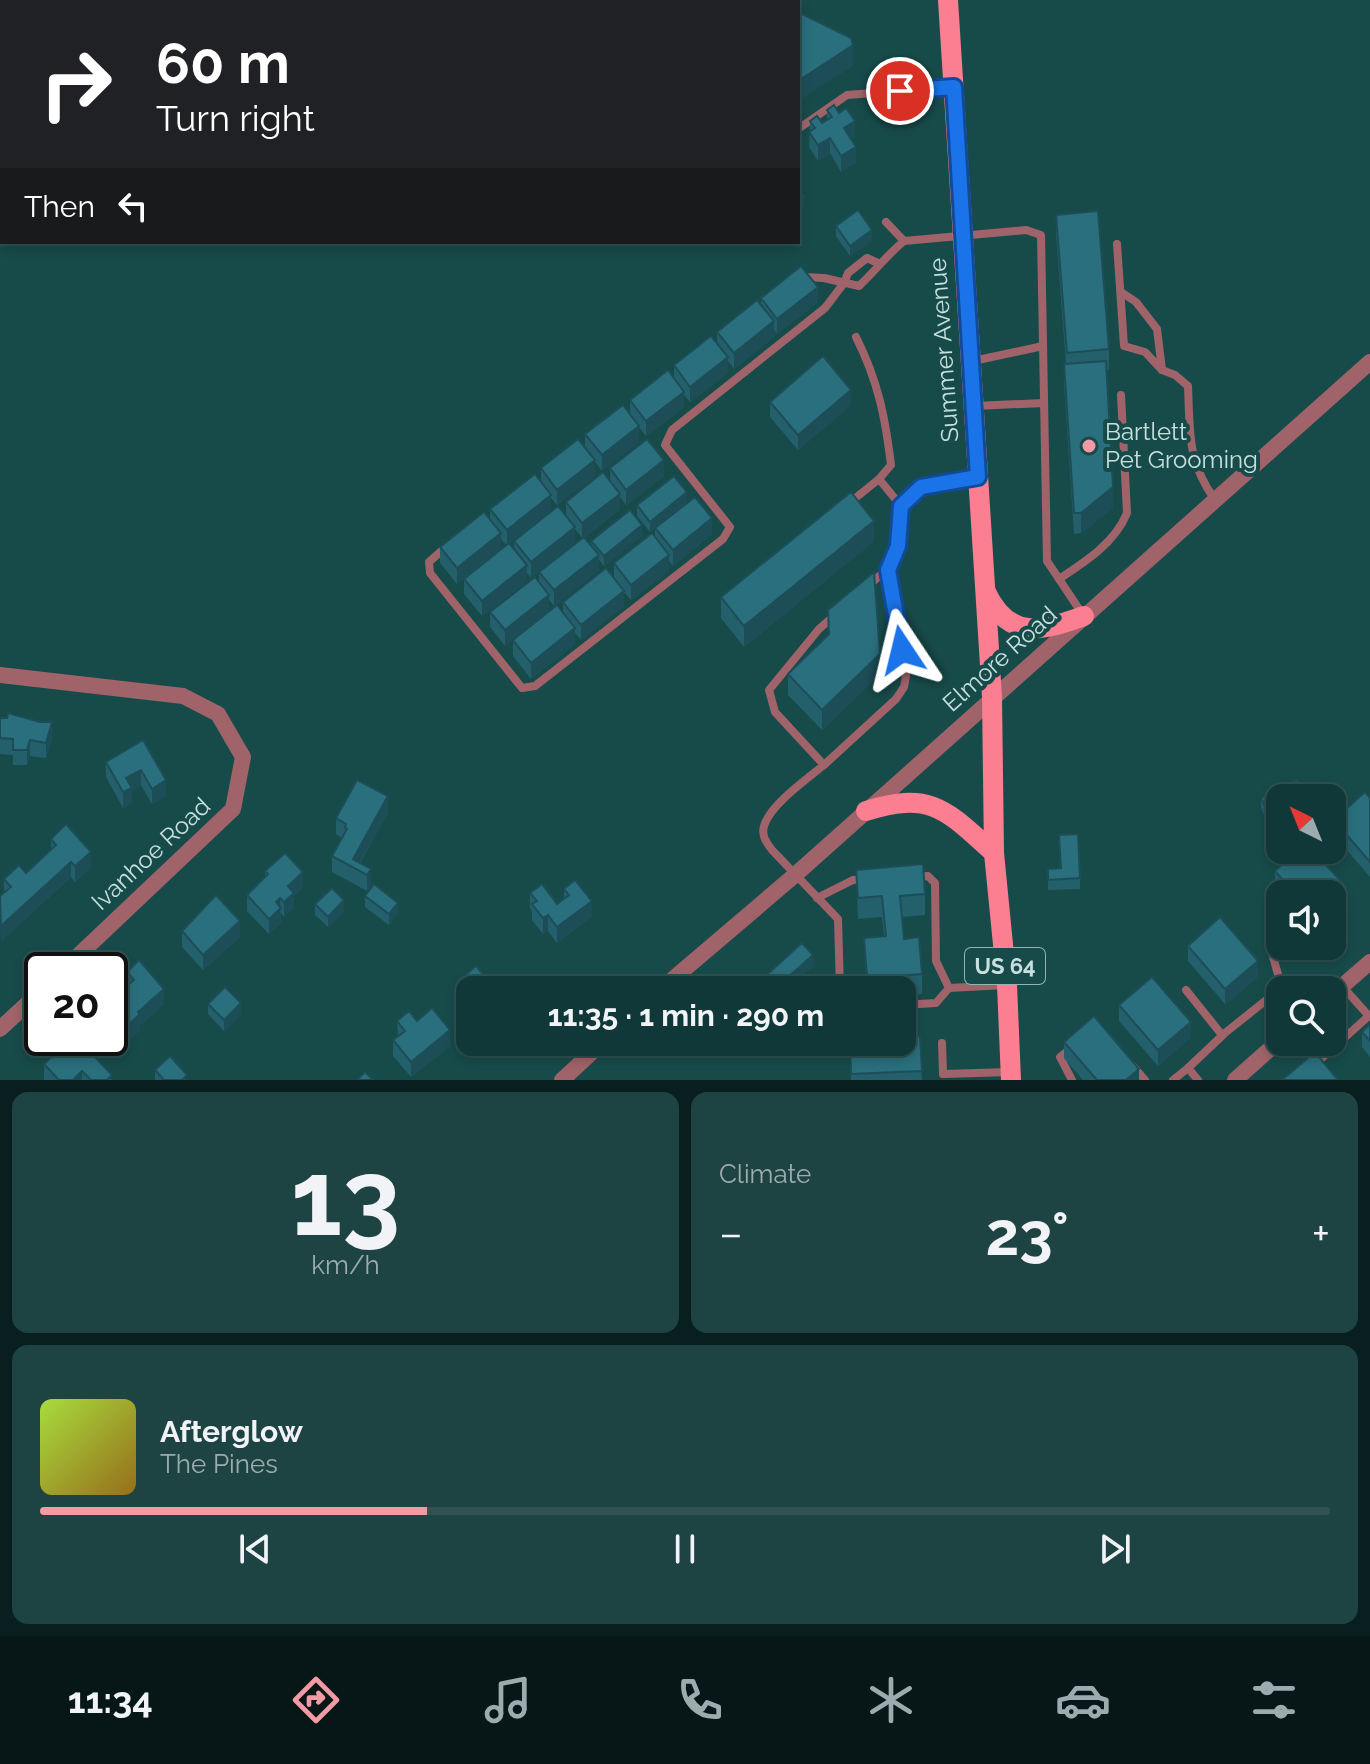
<!DOCTYPE html>
<meta charset="utf-8">
<style>
body{margin:0;font-family:Raleway,sans-serif;background:#1e4343;color:#f1f3f6;height:100vh;display:flex;flex-direction:column;font-size:30px;white-space:nowrap}
*{box-sizing:border-box;margin:0}
p{font-size:26px;color:#9cacae}
.icon{flex:none;width:44px;height:44px;fill:none;stroke:currentColor;stroke-width:2;stroke-linecap:round;stroke-linejoin:round}
.map{position:relative;height:1080px;overflow:hidden}
.side{display:flex;flex-direction:column;gap:12px;padding:12px;background:#091f1f;flex:1}
.side>*{flex:none}
.hud{position:absolute;left:0px;top:0px;width:800px;height:244px;box-shadow:0 4px 12px #0003,0 0 0 2px #305253;background:#202124;color:#fff;overflow:hidden}
.needle{width:52px;rotate:317deg}
.buttons{position:absolute;left:1266px;top:784px;display:grid;gap:16px}
.buttons a{display:grid;place-items:center;width:80px;height:80px;border-radius:16px;background:#113838;box-shadow:0 4px 12px #0003,0 0 0 2px #305253;font-size:40px}
.speed{position:absolute;left:24px;top:952px;display:flex;gap:16px;font-size:40px;font-weight:700;text-align:center}
.speed>*{display:grid;place-content:center;width:104px;height:104px;border-radius:50%;background:#113838;box-shadow:0 4px 12px #0003,0 0 0 2px #305253;line-height:1}
.speed .limit{border:4px solid #111;border-radius:12px;background:#fff;color:#111}
.pin{position:absolute;display:grid;place-items:center;width:68px;height:68px;color:#fff;margin:-34px;border:4px solid #fff;border-radius:50%;box-shadow:0 2px 8px #0007}
.me{position:absolute;width:88px;margin:-44px;rotate:350deg;stroke-linejoin:round;filter:drop-shadow(0 0 6px #0008)}
.turn{display:flex;align-items:center;gap:28px;height:168px;padding:0 24px;font-size:36px}
.turn .icon{width:104px;height:104px;stroke-width:2.5}
.turn b{display:block;font-size:56px;line-height:68px}
.then{display:flex;align-items:center;height:76px;padding:0 24px;background:#0003;gap:16px;font-size:30px}
.big{font-size:60px;font-weight:700;line-height:1.1}
.side .tile{flex:1;display:flex;flex-direction:column;justify-content:center;gap:12px;min-width:0;padding:0 28px;border-radius:16px;background:#1e4343}
.side .dial{align-items:center;gap:0}
.dial b{font-size:104px;line-height:1}
.song{display:flex;align-items:center;gap:24px}
.cover{width:96px;height:96px;border-radius:12px;background:linear-gradient(135deg,hsl(80 70% 55%),hsl(40 70% 35%))}
.played{height:8px;border-radius:4px;background:linear-gradient(90deg,#f49aa4 30%,#305253 30%)}
.keys{display:flex;justify-content:space-around;direction:ltr}
.heat{display:flex;justify-content:space-between;align-items:center;font-size:44px;direction:ltr}
.side .tiles{flex:1;display:grid;gap:12px;grid-template-columns:1fr 1fr}
.tile:last-child{grid-column:span 2}
.trip{position:absolute;left:456px;top:976px;width:460px;height:80px;border-radius:16px;background:#113838;box-shadow:0 4px 12px #0003,0 0 0 2px #305253;font-weight:700;line-height:80px;text-align:center}
.tab-bar{display:flex;height:128px;justify-content:space-around;align-items:center;background:#071616;color:#9cacae}
.tab-bar .icon{width:56px;height:56px}
.tab-bar .current{color:#f49aa4}
.tab-bar b{font-size:36px;color:#f1f3f6}
.map>svg:first-child{display:block}
.lines{fill:none;stroke-linecap:round;stroke-linejoin:round}
.service{stroke:#a1636a;stroke-width:8}
.minor{stroke:#a1636a;stroke-width:16}
.tertiary{stroke:#a1636a;stroke-width:16}
.primary{stroke:#fb7f90;stroke-width:20}
.wall{fill:#245f6c}
.shaded-wall{fill:#1d4e58}
.building{fill:#2a6f7d;stroke:#1d4e58;stroke-width:2}
.route-casing{stroke:#114b97;stroke-width:20}
.route{stroke:#1a73e8;stroke-width:14}
.poi-dot{fill:#f49aa4;stroke:#174b4a;stroke-width:3}
.labels{text-anchor:middle;stroke-width:8;stroke-linejoin:round;paint-order:stroke}
.shield{fill:#174b4a;stroke:#92b3b2;stroke-width:2}
.shield-label{font-size:22px;font-weight:bold;fill:#c7e0df}
.street-label{font-size:24px;fill:#c7e0df;stroke:#174b4a}
.poi-label{font-size:24px;fill:#c7e0df;stroke:#174b4a;text-anchor:start}
</style>
<div class="map">
<svg width="1370" height="1080" viewBox="0 0 1370 1080">
<rect width="100%" height="100%" fill="#174b4a"/>
<g class="lines">
<g class="service">
<path d="M587 0V2"/>
<path d="M677 2V0"/>
<path d="M798 129 847 95 953 87"/>
<path d="M886 222 904 241 1026 230 1041 235 1047 561 1083 615"/>
<path d="M1117 244 1124 346 1145 352 1162 370 1175 375 1188 386C1190 432 1187 461 1215 500"/>
<path d="M803 277 824 278 859 286C875 271 887 255 904 241"/>
<path d="M1121 292 1136 302 1157 329 1162 370"/>
<path d="M856 337C878 381 885 416 891 465L879 479"/>
<path d="M973 361 1043 346"/>
<path d="M974 406 1044 403"/>
<path d="M848 504 879 479 901 506"/>
<path d="M447 546 429 562 430 573 522 688 535 686 723 539 730 527 665 445 672 430 825 308 844 283 848 273 867 258 878 263"/>
<path d="M1059 579C1085 562 1115 543 1127 513L1121 395"/>
<path d="M867 587C901 559 898 548 901 506L921 487 978 477"/>
<path d="M835 615 819 629 769 690 775 712 824 765C807 779 770 805 764 826 761 836 767 843 772 850L838 919 840 990"/>
<path d="M824 765 896 699 904 687 906 676 888 570"/>
<path d="M913 877 928 876 935 883 936 961 949 988"/>
<path d="M817 898 853 880 864 879"/>
<path d="M1342 986 1369 1016"/>
<path d="M1186 990 1222 1035"/>
<path d="M1270 997 1281 985 1272 953"/>
<path d="M902 1005 936 1003 949 988 1006 985"/>
<path d="M1310 1042 1323 1057"/>
<path d="M942 1043 943 1074 1010 1072"/>
<path d="M1070 1049 1060 1057 1072 1080"/>
<path d="M1314 1065 1370 1015"/>
<path d="M1133 1066 1145 1080"/>
<path d="M1188 1068 1225 1033 1270 997 1280 1008"/>
<path d="M1173 1080 1188 1068 1198 1080"/>
</g>
<g class="minor">
<path d="M0 675 183 696 218 714 243 757 233 809 63 970"/>
<path d="M1332 995 1370 962"/>
<path d="M0 1029 42 990"/>
<path d="M1235 1080 1280 1040"/>
</g>
<g class="tertiary">
<path d="M660 990 795 875 1370 362"/>
<path d="M562 1080 603 1042"/>
</g>
<g class="primary">
<path d="M948 0 992 697 994 853 1007 985 1011 1080"/>
<path d="M986 592C1009 641 1042 631 1084 616"/>
<path d="M866 811C932 790 947 811 994 853"/>
</g>
</g>
<g class="wall">
<path d="M242 0H321V2H246Z"/>
<path d="M827 110 855 137 851 139 856 162 841 172 830 153 818 161 809 147 810 121 822 123 827 120Z"/>
<path d="M1056 215 1109 349V370H1106L1113 508 1081 533 1074 534 1064 385V364H1066L1056 235Z"/>
<path d="M836 226 872 240 850 256 836 236Z"/>
<path d="M761 298 818 302 777 334 774 330V337L734 369 728 361V373L690 402 684 395V407L646 436 639 427V442L602 471 595 462V476L557 505 551 498V510L509 543 514 549V541L566 515V502L610 481V468L664 476 626 505 620 497V509L585 537 591 545V541L642 536 604 566 599 560V570L554 606 549 600V610L505 646 490 627V612L539 583V572L582 538 575 529V542L531 578 527 573V581L482 616 464 594V579L506 545 501 539V548L457 584 440 563V547L490 519V509L541 481V468L585 447V434L630 414V400L674 378V365L717 344V332L761 304Z"/>
<path d="M770 402 851 405 798 450 770 417Z"/>
<path d="M687 502 650 532 637 516V505Z"/>
<path d="M655 528 712 534 673 566 669 561V571L631 600 624 592V606L581 640 575 633V644L531 679 513 656V640L563 613V602L614 578V563L655 538Z"/>
<path d="M874 541 744 647 721 618V597Z"/>
<path d="M828 610 880 674 822 730 788 695V674L828 635Z"/>
<path d="M0 718 52 738 46 758 30 756 27 765H13V755L0 754Z"/>
<path d="M143 740 166 796 152 804 141 785 132 791V803L123 808 106 777V762Z"/>
<path d="M1280 789 1305 798H1280L1271 829 1261 808V798L1280 795Z"/>
<path d="M1370 798V877L1334 835V820Z"/>
<path d="M388 812 360 863 371 869V884L367 891 332 872V856L342 838 336 834V818Z"/>
<path d="M51 839 91 867 75 882 71 877 1 941 0 896 4 893V879L26 873 51 850Z"/>
<path d="M1298 850H1313L1346 887V902L1332 914V894H1282L1275 886V871Z"/>
<path d="M1060 868 1080 878V889L1048 890V869Z"/>
<path d="M856 870 925 894V915L902 917 904 939 922 974V994L902 996V990H866L864 938 884 936 882 917 858 919Z"/>
<path d="M265 871 303 888 294 896V908L284 917 281 913V923L269 934 247 911V895L265 877Z"/>
<path d="M564 889 592 916 557 943 548 931 543 934 532 920V911L530 908V893L557 904 564 898Z"/>
<path d="M365 896 398 913 389 925 365 907Z"/>
<path d="M315 904 344 911 328 927 315 915Z"/>
<path d="M182 931 240 937 203 970 182 947Z"/>
<path d="M1188 946 1258 977 1225 1004 1188 961Z"/>
<path d="M813 966 791 985V990H760V981Z"/>
<path d="M127 972 164 1004 140 1025V1030L129 1040 110 1018V1001L127 987Z"/>
<path d="M462 978 495 990H470V1013L461 1002V992L463 990Z"/>
<path d="M208 1004 241 1014 224 1031 208 1014Z"/>
<path d="M1119 1005 1191 1037 1158 1066 1119 1021Z"/>
<path d="M397 1021H417L450 1046 411 1077 393 1056V1040L398 1037Z"/>
<path d="M1370 1024V1057L1362 1047V1032Z"/>
<path d="M920 1036 922 1080H851L850 1042Z"/>
<path d="M71 1038 112 1080H44V1064Z"/>
<path d="M1064 1042 1139 1080H1083L1064 1058Z"/>
<path d="M155 1070 187 1080H155Z"/>
</g>
<g class="shaded-wall">
<path d="M853 45V66L798 101V81Z"/>
<path d="M855 121V137L844 144V128Z"/>
<path d="M830 138V153L818 161V145Z"/>
<path d="M856 147V162L841 172V156Z"/>
<path d="M804 197V208L798 212V202Z"/>
<path d="M872 230V240L850 256V246Z"/>
<path d="M818 287V302L777 334V319Z"/>
<path d="M774 321V337L734 369V353Z"/>
<path d="M728 357V373L690 402V387Z"/>
<path d="M851 390V405L798 450V435Z"/>
<path d="M684 392V407L646 436V421Z"/>
<path d="M639 426V442L602 471V455Z"/>
<path d="M595 460V476L557 505V490Z"/>
<path d="M664 460V476L626 505V490Z"/>
<path d="M1113 487V508L1081 533V513Z"/>
<path d="M687 492V502L650 532V522Z"/>
<path d="M620 494V509L582 539V523Z"/>
<path d="M551 495V510L507 546V530Z"/>
<path d="M712 518V534L673 566V550Z"/>
<path d="M874 521V541L744 647V626Z"/>
<path d="M642 525V536L604 566V556Z"/>
<path d="M575 527V542L531 578V562Z"/>
<path d="M501 533V548L457 584V568Z"/>
<path d="M599 555V570L554 606V590Z"/>
<path d="M669 555V571L631 600V585Z"/>
<path d="M527 565V581L482 616V601Z"/>
<path d="M624 591V606L581 640V625Z"/>
<path d="M549 595V610L505 646V630Z"/>
<path d="M575 628V644L531 679V663Z"/>
<path d="M880 654V674L822 730V710Z"/>
<path d="M52 722V738L46 758V743Z"/>
<path d="M30 740V756L27 765V750Z"/>
<path d="M141 770V785L132 791V803L123 808V792L126 778Z"/>
<path d="M166 780V796L152 804V789Z"/>
<path d="M388 796V812L356 869 353 859Z"/>
<path d="M1280 814V824L1271 829V818Z"/>
<path d="M91 852V867L75 882V866Z"/>
<path d="M71 862V877L1 941V926Z"/>
<path d="M371 869V884L367 891V875Z"/>
<path d="M303 872V888L294 896V908L284 917V902L288 886Z"/>
<path d="M1346 887V902L1332 914V899Z"/>
<path d="M280 898 281 923 269 934V919L276 902Z"/>
<path d="M344 900V911L328 927V917Z"/>
<path d="M592 901V916L557 943V927Z"/>
<path d="M398 903V913L389 925V914Z"/>
<path d="M548 915V931L543 934V918Z"/>
<path d="M240 921V937L203 970V955Z"/>
<path d="M813 955V966L791 985V990H783L787 978Z"/>
<path d="M1258 961V977L1225 1004V989Z"/>
<path d="M164 989V1004L140 1025V1030L129 1040V1024L138 1012Z"/>
<path d="M241 1003V1014L224 1031V1020Z"/>
<path d="M1191 1022V1037L1158 1066V1050Z"/>
<path d="M450 1030V1046L411 1077V1062Z"/>
<path d="M1139 1069V1080H1126Z"/>
<path d="M82 1071V1080H73Z"/>
</g>
<g class="building">
<path d="M272 0H318V2H276Z"/>
<path d="M709 0H775L779 2H709Z"/>
<path d="M798 12 851 38 853 45 798 81Z"/>
<path d="M834 105 839 113 846 108 855 121 844 128 856 147 841 156 830 138 818 145 809 132 815 128 810 121 817 116 822 123 832 117 827 110Z"/>
<path d="M798 187 804 197 798 202Z"/>
<path d="M858 210 872 230 850 246 836 226Z"/>
<path d="M1098 211 1109 349 1067 353 1056 215Z"/>
<path d="M801 266 818 287 777 319 761 298Z"/>
<path d="M757 300 774 321 734 353 717 332Z"/>
<path d="M711 336 728 357 690 387 674 365Z"/>
<path d="M823 356 851 390 798 435 770 402Z"/>
<path d="M1106 361 1113 487 1081 513H1074L1064 364Z"/>
<path d="M668 370 684 392 646 421 630 400Z"/>
<path d="M623 405 639 426 602 455 585 434Z"/>
<path d="M578 439 595 460 557 490 541 468Z"/>
<path d="M647 439 664 460 626 490 610 468Z"/>
<path d="M603 472 620 494 582 523 566 502Z"/>
<path d="M535 474 551 495 507 530 490 509Z"/>
<path d="M674 476 687 492 650 522 637 505Z"/>
<path d="M851 492 874 521 744 626 721 597Z"/>
<path d="M695 497 712 518 673 550 655 528Z"/>
<path d="M558 506 575 527 531 562 514 541Z"/>
<path d="M630 510 642 525 604 556 591 541Z"/>
<path d="M484 512 501 533 457 568 440 547Z"/>
<path d="M652 533 669 555 631 585 614 563Z"/>
<path d="M584 537 599 555 554 590 539 572Z"/>
<path d="M509 543 527 565 482 601 464 579Z"/>
<path d="M606 568 624 591 581 625 563 602Z"/>
<path d="M874 572 880 654 822 710 788 674 829 634 828 610Z"/>
<path d="M535 577 549 595 505 630 490 612Z"/>
<path d="M557 605 575 628 531 663 513 640Z"/>
<path d="M8 713 40 722H52L46 743 30 740 27 750H13V739L0 738V718H7Z"/>
<path d="M143 740 166 780 152 789 141 770 126 778 132 788 123 792 106 762Z"/>
<path d="M357 780 388 796 353 859 371 869 367 875 332 856 347 829 345 828 346 824 336 818Z"/>
<path d="M1297 780 1305 795 1300 798H1284L1280 789Z"/>
<path d="M1277 790 1281 798 1280 814 1271 818 1261 798Z"/>
<path d="M1365 792 1370 798V862L1334 820Z"/>
<path d="M66 824 91 852 75 866 71 862 1 926 0 896 11 887 4 879 19 865 26 873 56 845 51 839Z"/>
<path d="M1078 834 1080 878 1048 880V869L1061 868 1059 835Z"/>
<path d="M1298 850H1313L1346 887 1332 899V894H1295L1275 871Z"/>
<path d="M285 853 303 872 288 886 294 893 284 902 280 898 276 902 281 908 269 919 247 895 268 874 265 871Z"/>
<path d="M923 864 925 894 900 896 904 939 919 937 922 974 867 978 864 938 886 936 882 896 858 898 856 870Z"/>
<path d="M575 880 592 901 557 927 548 915 543 918 532 904 537 901 530 893 542 884 557 904 569 895 564 889Z"/>
<path d="M374 884 398 903 389 914 365 896Z"/>
<path d="M332 888 344 900 328 917 315 904Z"/>
<path d="M216 895 240 921 203 955 182 931Z"/>
<path d="M1220 917 1258 961 1225 989 1188 946Z"/>
<path d="M802 943 813 955 787 978 791 982 783 990H768L760 981Z"/>
<path d="M139 960 164 989 138 1012 140 1014 129 1024 110 1001 134 980 127 972Z"/>
<path d="M476 966 495 988 493 990H470V1002L461 992 468 985 462 978Z"/>
<path d="M1152 977 1191 1022 1158 1050 1119 1005Z"/>
<path d="M225 987 241 1003 224 1020 208 1004Z"/>
<path d="M432 1008 450 1030 411 1062 393 1040 405 1031 397 1021 409 1011 417 1021Z"/>
<path d="M1094 1016 1139 1069 1126 1080H1097L1064 1042Z"/>
<path d="M1370 1024V1041L1362 1032Z"/>
<path d="M920 1036 922 1071 851 1074 850 1042H902V1037Z"/>
<path d="M71 1038H77L112 1075 107 1080H91L82 1071 73 1080H59L44 1064Z"/>
<path d="M1315 1052 1338 1080H1282Z"/>
<path d="M170 1056 187 1075 182 1080H164L155 1070Z"/>
<path d="M365 1072 373 1080H357Z"/>
</g>
<g class="lines">
<g class="route-casing">
<path id="route" d="M900 91 954 87 978 477 921 487 901 506 898 546 888 570 902 650"/>
</g>
<use href="#route" class="route"/>
</g>
<circle class="poi-dot" cx="1089" cy="446" r="8"/>
<g class="labels">
<rect class="shield" x="965" y="948" width="80" height="36" rx="6"/>
<g class="shield-label">
<text x="1005" y="974">US 64</text>
</g>
<g class="street-label">
<text transform="translate(944 350) rotate(-94)" y="8">Summer Avenue</text>
<text transform="translate(1000 659) rotate(-42)" y="8">Elmore Road</text>
<text transform="translate(151 854) rotate(-43)" y="8">Ivanhoe Road</text>
</g>
<g class="poi-label">
<text x="1105" y="440">Bartlett<tspan x="1105" dy="28">Pet Grooming</tspan></text>
</g>
</g>
</svg>
<div class="buttons">
<a><svg class="needle" viewBox="-14 -14 28 28"><path d="M0-13l5 13h-10z" fill="#e53935"/><path d="M0 13l5-13h-10z" fill="#9cacae"/></svg></a>
<a><svg class="icon" aria-label="sound" viewBox="0 0 24 24"><path d="M4 9h4l5-4v14l-5-4H4zM17 9q2 3 0 6"/></svg></a>
<a><svg class="icon" aria-label="search" viewBox="0 0 24 24"><circle cx="10" cy="10" r="6"/><path d="M15 15l6 6"/></svg></a>
</div>
<div class="speed"><div class="limit">20</div></div>
<div class="pin" style="left:900px;top:91px;background:#d93025"><svg class="icon" aria-label="arrive" viewBox="0 0 24 24"><path d="M6 21V4h12l-3 4 3 4H6"/></svg></div>
<svg class="me" style="left:902px;top:650px" viewBox="-20 -20 40 40"><path d="M0-17L14 15 0 8-14 15z" fill="#1a73e8" stroke="#fff" stroke-width="4"/></svg>
<div class="trip">11:35 · 1 min · 290 m</div>
<div class="hud">
<div class="turn"><svg class="icon" aria-label="right" viewBox="0 0 24 24"><path d="M7 20v-9h11M14 6l5 5-5 5"/></svg><div><b>60 m</b>Turn right</div></div>
<div class="then">Then<svg class="icon" aria-label="left" viewBox="0 0 24 24"><path d="M17 20v-9H6M10 6l-5 5 5 5"/></svg></div>
</div>
</div>
<section class="side">
<div class="tiles">
<div class="tile dial"><b>13</b><p>km/h</p></div>
<div class="tile"><p>Climate</p>
<div class="heat"><a>−</a><b class="big">23°</b><a>+</a></div>
</div>
<div class="tile">
<div class="song"><i class="cover"></i><div><b>Afterglow</b><p>The Pines</p></div></div>
<div class="played"></div>
<div class="keys"><svg class="icon" aria-label="previous" viewBox="0 0 24 24"><path d="M18 5L8 12l10 7zM5 5v14"/></svg><svg class="icon" aria-label="pause" viewBox="0 0 24 24"><path d="M8 5v14M16 5v14"/></svg><svg class="icon" aria-label="next" viewBox="0 0 24 24"><path d="M6 5l10 7-10 7zM19 5v14"/></svg></div>
</div>
</div>
</section>
<nav class="tab-bar">
<b>11:34</b>
<svg class="icon current" aria-label="directions" viewBox="0 0 24 24"><path d="M12 3l9 9-9 9-9-9zM9 14v-3h6M13 9l2 2-2 2"/></svg>
<svg class="icon" aria-label="music" viewBox="0 0 24 24"><path d="M9 18V5l10-2v13"/><circle cx="6" cy="18" r="3"/><circle cx="16" cy="16" r="3"/></svg>
<svg class="icon" aria-label="phone" viewBox="0 0 24 24"><path d="M5 4h4l2 5-3 2q2 4 5 5l2-3 5 2v4C11 20 4 13 5 4z"/></svg>
<svg class="icon" aria-label="climate" viewBox="0 0 24 24"><path d="M12 3v18M4 7l16 10M4 17L20 7"/></svg>
<svg class="icon" aria-label="car" viewBox="0 0 24 24"><path d="M5 17H2v-5l4-1 3-4h7l3 4 3 1v5h-3M9 17h6M6 11h13"/><circle cx="7" cy="17" r="2"/><circle cx="17" cy="17" r="2"/></svg>
<svg class="icon" aria-label="filters" viewBox="0 0 24 24"><path d="M4 7h16M4 17h16"/><circle cx="9" cy="7" r="2"/><circle cx="15" cy="17" r="2"/></svg>
</nav>
